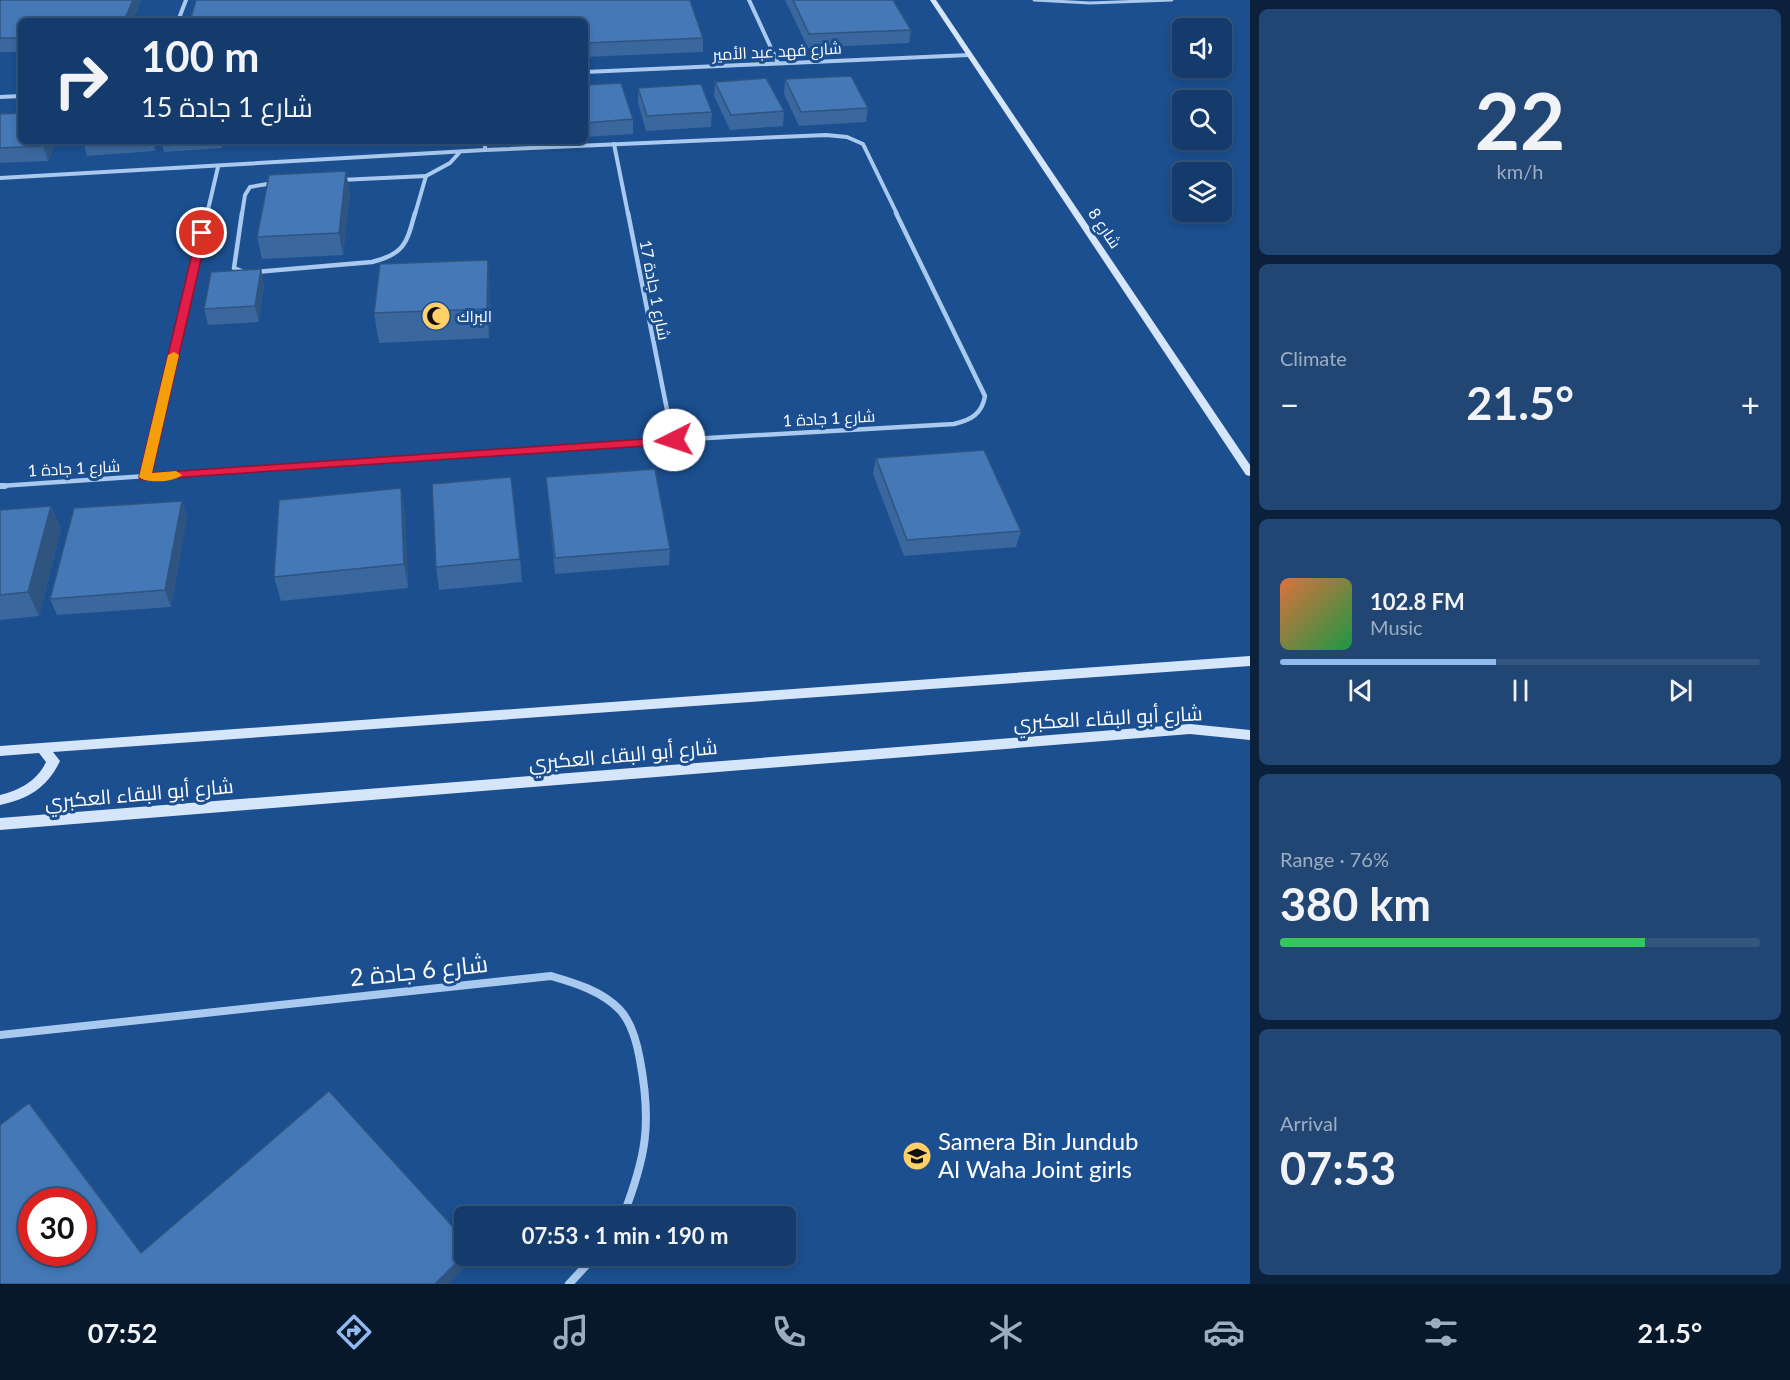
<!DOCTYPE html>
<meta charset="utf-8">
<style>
body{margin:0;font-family:Lato,Cairo,sans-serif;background:#214673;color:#f1f3f6;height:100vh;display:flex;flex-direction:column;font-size:22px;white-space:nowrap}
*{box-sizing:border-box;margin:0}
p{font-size:20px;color:#9dadc1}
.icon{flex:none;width:33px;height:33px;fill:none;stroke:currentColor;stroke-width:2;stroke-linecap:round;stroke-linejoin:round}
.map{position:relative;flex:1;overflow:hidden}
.details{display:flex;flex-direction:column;gap:9px;padding:9px;background:#0b203b;width:540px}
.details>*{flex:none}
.top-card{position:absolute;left:18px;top:18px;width:570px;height:126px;border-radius:9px;box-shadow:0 3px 9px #0003,0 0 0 2px #33557e;background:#143b6b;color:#f1f3f6;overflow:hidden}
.controls{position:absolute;left:1172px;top:18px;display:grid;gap:12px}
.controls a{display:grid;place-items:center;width:60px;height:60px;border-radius:9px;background:#143b6b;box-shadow:0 3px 9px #0003,0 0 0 2px #33557e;font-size:30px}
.speed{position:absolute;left:18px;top:1188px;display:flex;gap:12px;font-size:30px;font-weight:700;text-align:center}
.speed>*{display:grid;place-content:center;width:78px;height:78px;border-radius:50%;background:#143b6b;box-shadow:0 3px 9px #0003,0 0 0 2px #33557e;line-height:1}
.speed .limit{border:9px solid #d22;background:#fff;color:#111}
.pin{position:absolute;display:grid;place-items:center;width:51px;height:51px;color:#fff;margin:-26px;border:3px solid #fff;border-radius:50%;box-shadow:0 2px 6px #0007}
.me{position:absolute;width:66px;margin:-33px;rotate:266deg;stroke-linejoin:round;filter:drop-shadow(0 0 4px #0008)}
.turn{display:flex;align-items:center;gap:21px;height:126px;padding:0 24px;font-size:27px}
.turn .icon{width:78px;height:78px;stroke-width:2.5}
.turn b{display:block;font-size:42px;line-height:51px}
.big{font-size:45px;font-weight:700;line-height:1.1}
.details .card{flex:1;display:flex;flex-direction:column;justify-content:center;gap:9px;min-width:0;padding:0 21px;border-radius:9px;background:#214673}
.details .dial{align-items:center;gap:0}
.dial b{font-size:78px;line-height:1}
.song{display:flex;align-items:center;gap:18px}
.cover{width:72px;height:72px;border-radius:9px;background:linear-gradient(135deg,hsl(20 70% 55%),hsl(140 70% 35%))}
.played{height:6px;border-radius:3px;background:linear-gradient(90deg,#90b9f0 45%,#33557e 45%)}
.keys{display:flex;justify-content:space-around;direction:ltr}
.heat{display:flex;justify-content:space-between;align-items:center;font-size:33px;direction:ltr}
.charge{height:9px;border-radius:4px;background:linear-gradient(90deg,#34c759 76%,#33557e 0)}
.trip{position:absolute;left:454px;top:1206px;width:342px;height:60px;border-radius:9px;background:#143b6b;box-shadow:0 3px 9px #0003,0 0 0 2px #33557e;font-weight:700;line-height:60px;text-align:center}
.tabs{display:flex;height:96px;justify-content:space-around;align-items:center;background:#08182b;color:#9dadc1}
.tabs .icon{width:42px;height:42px}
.tabs .on{color:#90b9f0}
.tabs b{font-size:27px;color:#f1f3f6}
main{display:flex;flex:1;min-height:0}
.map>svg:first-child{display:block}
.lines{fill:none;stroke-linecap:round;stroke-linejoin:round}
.lane{stroke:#a9c9ee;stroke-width:3}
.street-far3{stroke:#a9c9ee;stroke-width:4}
.street-far2{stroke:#a9c9ee;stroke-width:4.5}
.street-far1{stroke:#a9c9ee;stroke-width:6}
.street{stroke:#a9c9ee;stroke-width:8}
.secondary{fill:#d6e6fa;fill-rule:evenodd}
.wall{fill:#3a679d}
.shaded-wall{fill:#305480}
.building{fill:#4478b7;stroke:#305480;stroke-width:1.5;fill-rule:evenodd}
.route{fill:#e11d48;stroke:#92132f;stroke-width:1.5}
.slow{fill:#f59e0b}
.labels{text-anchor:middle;stroke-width:6;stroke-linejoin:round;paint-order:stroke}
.far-street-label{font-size:16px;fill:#fff;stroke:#1b4f8f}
.far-poi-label{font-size:16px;fill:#fff;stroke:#1b4f8f;text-anchor:start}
.street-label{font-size:20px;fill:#fff;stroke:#1b4f8f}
.near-street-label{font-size:24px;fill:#fff;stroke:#1b4f8f}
.near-poi-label{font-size:24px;fill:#fff;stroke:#1b4f8f;text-anchor:start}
</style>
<main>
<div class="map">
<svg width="1250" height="1284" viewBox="0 0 1250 1284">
<rect width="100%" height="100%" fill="#1b4f8f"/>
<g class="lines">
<path class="lane" d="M1034 0 1090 3 1172 0"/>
<g class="street-far3">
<path d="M749 0 778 63"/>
<path d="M178 21 186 0"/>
<path d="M585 72 969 55"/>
<path d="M0 97 21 96"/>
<path d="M485 141V150"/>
<path d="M614 144 628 214"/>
<path d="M0 178 485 150 826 135 847 137 863 144 897 214"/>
<path d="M340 180 426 176"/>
<path d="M207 214 218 167"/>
<path d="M242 214 245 195 250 187 273 183"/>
<path d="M415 214 426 176 450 163 459 153"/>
</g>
<g class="street-far2">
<path d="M242 213 234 268 244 272"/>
<path d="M628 213 673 440"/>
<path d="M255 272 372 262C405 254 407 242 415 213"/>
<path d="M145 477 207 213"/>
<path d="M0 486 673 440 954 424C971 420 982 414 985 396L896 213"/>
</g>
<path class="street-far1" d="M0 486H5"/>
<g class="street">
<path d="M0 1035 551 976C575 983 602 991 620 1010 632 1023 637 1043 640 1060 652 1124 646 1157 623 1216"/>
<path d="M569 1284 595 1256"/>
</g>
<g class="secondary">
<path d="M930 0H936L1250 465V476L1246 475Z"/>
<path d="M1250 656V666L53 752 60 761C47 788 28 799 0 805V795C20 790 37 781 46 762L39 753 0 756V746Z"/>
<path d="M1190 724 1250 730V740L1190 734 0 830V818Z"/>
</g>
</g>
<g class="wall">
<path d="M0 0H141L133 21H21V52H0Z"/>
<path d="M196 0H690L703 38V52L585 57V21H190Z"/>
<path d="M785 0H893L911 30 909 43 808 48Z"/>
<path d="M785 79 868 108 866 122 799 126 784 94Z"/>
<path d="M715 82 784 111 783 126 730 130 714 96Z"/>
<path d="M585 85 633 119V134L585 137Z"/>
<path d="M638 88 712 112 711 127 646 131 638 102Z"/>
<path d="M0 114 21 141H57L48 161 0 163Z"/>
<path d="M83 141H157L155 151 87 156Z"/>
<path d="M161 141H224L222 148 164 152Z"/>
<path d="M240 141H304L303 143 241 146Z"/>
<path d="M350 193 343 255 262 259 257 237Z"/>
<path d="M261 269 264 285 259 322 208 325 204 309Z"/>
<path d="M490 289 489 338 379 343 374 313Z"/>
<path d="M876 458 1021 531 1016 547 904 556 873 474Z"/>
<path d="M546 477 670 549 669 565 555 574Z"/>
<path d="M182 501 187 517 171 607 57 615 50 599Z"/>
<path d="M51 506 61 529 39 616 0 620V510Z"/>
<path d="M405 512 408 588 281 601 274 577Z"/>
<path d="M520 559 522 582 439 590 436 567Z"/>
</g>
<g class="shaded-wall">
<path d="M133 0H141L133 21H124Z"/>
<path d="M45 141H57L48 161 43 146Z"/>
<path d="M153 141H157L155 151Z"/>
<path d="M346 171 350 193 343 255 339 233Z"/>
<path d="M488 260 490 289 489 338 487 309Z"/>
<path d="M261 269 264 285 259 322 255 306Z"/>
<path d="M401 488 405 512 408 588 404 564Z"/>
<path d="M182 501 187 517 171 607 165 590Z"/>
<path d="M51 506 61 529 39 616 28 592Z"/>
<path d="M465 1254V1256H474V1259L449 1284H435Z"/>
</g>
<g class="building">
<path d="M0 0H133L124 21H21V38H0Z"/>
<path d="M196 0H690L703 38 585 43V21H190Z"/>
<path d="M793 0H893L911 30 809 34Z"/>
<path d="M851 76 868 108 801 112 785 79Z"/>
<path d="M766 78 784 111 731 115 715 82Z"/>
<path d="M621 83 633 119 585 123V85Z"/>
<path d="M701 84 712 112 647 116 638 88Z"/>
<path d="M21 113V141H45L43 146 0 148V114Z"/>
<path d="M346 171 339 233 257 237 269 175Z"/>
<path d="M488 260 487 309 374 313 380 264Z"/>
<path d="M261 269 255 306 204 309 211 272Z"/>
<path d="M984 450 1021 531 907 540 876 458Z"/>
<path d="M655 469 670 549 555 558 546 477Z"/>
<path d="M511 477 520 559 436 567 432 484Z"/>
<path d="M401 488 404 564 274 577 279 500Z"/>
<path d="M182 501 165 590 50 599 74 508Z"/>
<path d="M51 506 28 592 0 595V510Z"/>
<path d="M329 1091 465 1240V1254L435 1284H0V1125L29 1103 141 1253ZM32 1202H82V1252H32Z"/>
</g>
<path class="route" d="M202 230 207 233 152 473 674 437 679 440 674 444 141 480 139 477 197 233Z"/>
<path class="slow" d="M174 352 179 355 152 473 176 471 182 475C174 482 147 484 139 477L168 355Z"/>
<defs>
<g id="mosque-disc" transform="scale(1.5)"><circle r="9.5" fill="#ffd166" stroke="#1b4f8f"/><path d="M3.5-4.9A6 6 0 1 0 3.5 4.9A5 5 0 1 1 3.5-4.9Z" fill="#111"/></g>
<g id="school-disc" transform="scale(1.5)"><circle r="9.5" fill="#ffd166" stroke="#1b4f8f"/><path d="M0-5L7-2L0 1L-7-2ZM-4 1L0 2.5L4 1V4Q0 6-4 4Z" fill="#111"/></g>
</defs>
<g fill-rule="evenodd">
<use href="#mosque-disc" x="436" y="316"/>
<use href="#school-disc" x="917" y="1156"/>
</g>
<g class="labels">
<g class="far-street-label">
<text transform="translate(777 51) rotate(-3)" y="6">شارع فهد عبد الأمير</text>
<text transform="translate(1105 228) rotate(56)" y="6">شارع 8</text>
<text transform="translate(655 290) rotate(79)" y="6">شارع 1 جادة 17</text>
<text transform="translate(829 418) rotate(-3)" y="6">شارع 1 جادة 1</text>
<text transform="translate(74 468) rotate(-3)" y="6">شارع 1 جادة 1</text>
</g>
<g class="far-poi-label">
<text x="457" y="322">البراك</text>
</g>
<g class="street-label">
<text transform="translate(1108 718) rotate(-3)" y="7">شارع أبو البقاء العكبري</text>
<text transform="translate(623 755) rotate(-5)" y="7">شارع أبو البقاء العكبري</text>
<text transform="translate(139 794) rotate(-5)" y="7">شارع أبو البقاء العكبري</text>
</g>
<g class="near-street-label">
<text transform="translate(419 971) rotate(-6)" y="8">شارع 6 جادة 2</text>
</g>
<g class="near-poi-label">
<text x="938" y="1150">Samera Bin Jundub<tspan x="938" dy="28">Al Waha Joint girls</tspan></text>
</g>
</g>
</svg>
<div class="controls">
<a><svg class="icon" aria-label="sound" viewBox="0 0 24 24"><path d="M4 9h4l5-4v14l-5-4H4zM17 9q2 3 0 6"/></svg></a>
<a><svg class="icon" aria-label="search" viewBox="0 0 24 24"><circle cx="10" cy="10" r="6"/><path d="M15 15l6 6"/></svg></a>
<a><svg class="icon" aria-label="layers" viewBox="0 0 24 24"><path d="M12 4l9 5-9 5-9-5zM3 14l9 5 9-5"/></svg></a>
</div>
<div class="speed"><div class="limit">30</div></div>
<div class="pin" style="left:202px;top:233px;background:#d93025"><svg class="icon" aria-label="arrive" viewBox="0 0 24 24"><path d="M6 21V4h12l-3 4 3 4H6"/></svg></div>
<svg class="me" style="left:674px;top:440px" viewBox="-20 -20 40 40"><circle r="19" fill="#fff"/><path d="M0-13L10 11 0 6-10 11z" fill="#e11d48"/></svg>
<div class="trip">07:53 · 1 min · 190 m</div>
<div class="top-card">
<div class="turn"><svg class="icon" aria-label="right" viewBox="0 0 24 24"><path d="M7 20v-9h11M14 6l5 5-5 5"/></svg><div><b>100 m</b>شارع 1 جادة 15</div></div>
</div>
</div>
<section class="details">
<div class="card dial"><b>22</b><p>km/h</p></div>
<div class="card"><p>Climate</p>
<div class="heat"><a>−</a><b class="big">21.5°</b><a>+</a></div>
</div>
<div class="card">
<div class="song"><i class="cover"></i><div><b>102.8 FM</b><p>Music</p></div></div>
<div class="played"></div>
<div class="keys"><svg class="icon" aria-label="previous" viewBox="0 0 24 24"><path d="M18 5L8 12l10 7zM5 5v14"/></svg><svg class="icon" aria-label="pause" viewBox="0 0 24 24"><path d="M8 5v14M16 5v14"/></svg><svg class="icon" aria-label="next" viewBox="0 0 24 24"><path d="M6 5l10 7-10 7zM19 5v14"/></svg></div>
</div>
<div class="card"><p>Range · 76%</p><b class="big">380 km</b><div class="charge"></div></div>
<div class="card"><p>Arrival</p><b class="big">07:53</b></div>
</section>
</main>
<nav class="tabs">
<b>07:52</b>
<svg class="icon on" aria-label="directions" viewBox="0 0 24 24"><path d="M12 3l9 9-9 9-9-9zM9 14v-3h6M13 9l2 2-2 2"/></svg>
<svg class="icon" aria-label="music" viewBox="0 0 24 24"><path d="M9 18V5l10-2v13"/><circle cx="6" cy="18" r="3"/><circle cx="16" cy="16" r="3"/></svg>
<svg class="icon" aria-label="phone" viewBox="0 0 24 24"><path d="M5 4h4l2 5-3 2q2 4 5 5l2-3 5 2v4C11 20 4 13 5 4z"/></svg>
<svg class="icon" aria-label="climate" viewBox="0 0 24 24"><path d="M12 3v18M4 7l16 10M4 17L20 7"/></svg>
<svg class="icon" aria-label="car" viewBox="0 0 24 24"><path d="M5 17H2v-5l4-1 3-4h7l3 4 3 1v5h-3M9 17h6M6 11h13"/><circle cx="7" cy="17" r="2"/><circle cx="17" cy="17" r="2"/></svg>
<svg class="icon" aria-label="filters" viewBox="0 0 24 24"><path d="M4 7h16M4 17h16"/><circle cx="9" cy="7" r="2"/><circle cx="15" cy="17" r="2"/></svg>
<b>21.5°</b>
</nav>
